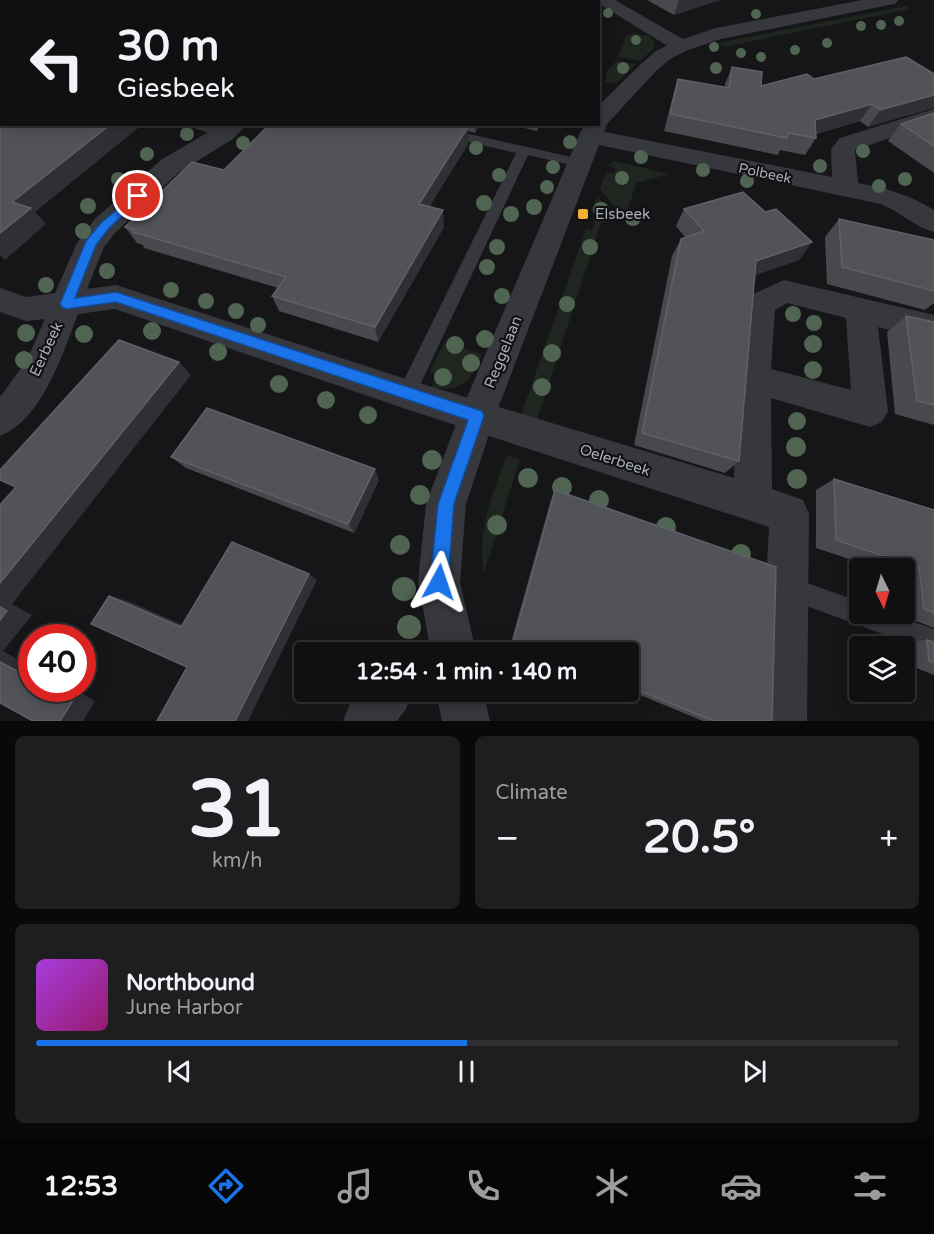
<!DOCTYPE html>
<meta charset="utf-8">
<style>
body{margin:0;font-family:"Varela Round",sans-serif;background:#1e1e20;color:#f1f3f6;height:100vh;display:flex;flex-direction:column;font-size:22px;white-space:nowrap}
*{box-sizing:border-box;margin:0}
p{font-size:20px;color:#9c9d9f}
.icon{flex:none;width:33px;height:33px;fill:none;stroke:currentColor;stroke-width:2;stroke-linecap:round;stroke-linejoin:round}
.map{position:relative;height:721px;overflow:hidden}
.panel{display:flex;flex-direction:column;gap:15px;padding:15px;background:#09090a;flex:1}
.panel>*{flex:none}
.guide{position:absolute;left:0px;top:0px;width:600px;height:126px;box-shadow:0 3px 15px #0003,0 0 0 2px #303032;background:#101012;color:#f1f3f6;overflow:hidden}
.needle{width:39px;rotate:175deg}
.buttons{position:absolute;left:849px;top:558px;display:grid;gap:12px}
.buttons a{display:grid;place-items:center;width:66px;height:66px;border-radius:6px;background:#101012;box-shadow:0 3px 15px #0003,0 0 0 2px #303032;font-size:30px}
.speed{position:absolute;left:18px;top:624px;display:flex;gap:12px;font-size:30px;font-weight:700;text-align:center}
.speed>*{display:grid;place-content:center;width:78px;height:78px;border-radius:50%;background:#101012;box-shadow:0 3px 15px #0003,0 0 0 2px #303032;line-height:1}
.speed .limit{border:9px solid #d22;background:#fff;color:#111}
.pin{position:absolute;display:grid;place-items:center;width:51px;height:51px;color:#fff;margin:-26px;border:3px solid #fff;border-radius:50%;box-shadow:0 2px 6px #0007}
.me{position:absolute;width:66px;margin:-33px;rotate:5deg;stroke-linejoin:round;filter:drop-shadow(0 0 4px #0008)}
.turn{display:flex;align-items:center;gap:21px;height:126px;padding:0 18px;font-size:27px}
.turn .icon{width:78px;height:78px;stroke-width:2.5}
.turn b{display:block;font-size:42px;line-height:51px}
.big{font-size:45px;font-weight:700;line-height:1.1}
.panel .widget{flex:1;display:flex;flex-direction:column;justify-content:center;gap:9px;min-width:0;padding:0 21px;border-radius:9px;background:#1e1e20}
.panel .dial{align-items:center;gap:0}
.dial b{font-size:78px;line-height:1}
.song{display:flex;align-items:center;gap:18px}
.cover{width:72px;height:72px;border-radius:9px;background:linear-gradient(135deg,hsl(280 70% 55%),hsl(320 70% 35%))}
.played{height:6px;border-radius:3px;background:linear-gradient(90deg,#1a73e8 50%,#303032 50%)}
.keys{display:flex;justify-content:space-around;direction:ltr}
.heat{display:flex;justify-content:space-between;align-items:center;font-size:33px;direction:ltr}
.panel .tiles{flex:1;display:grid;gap:15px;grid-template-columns:1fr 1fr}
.widget:last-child{grid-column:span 2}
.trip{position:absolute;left:294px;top:642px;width:345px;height:60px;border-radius:6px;background:#101012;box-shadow:0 3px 15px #0003,0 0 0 2px #303032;font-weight:700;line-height:60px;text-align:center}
.tab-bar{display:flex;height:96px;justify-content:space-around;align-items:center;background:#060607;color:#9c9d9f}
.tab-bar .icon{width:42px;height:42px}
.tab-bar .current{color:#1a73e8}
.tab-bar b{font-size:27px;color:#f1f3f6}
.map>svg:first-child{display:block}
.green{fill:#1e261f}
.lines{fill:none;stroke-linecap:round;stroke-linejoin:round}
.service{fill:#37383d;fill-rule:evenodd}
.minor{fill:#37383d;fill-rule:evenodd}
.tertiary{fill:#37383d;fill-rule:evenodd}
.tree{fill:#506452}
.wall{fill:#47494d}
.shaded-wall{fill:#2f3033}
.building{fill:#525359;stroke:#5f6168;stroke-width:1.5}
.route{fill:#1a73e8;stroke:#114b97;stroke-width:1.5}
.poi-dot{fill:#f2b134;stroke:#111113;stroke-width:2}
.labels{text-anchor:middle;stroke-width:4.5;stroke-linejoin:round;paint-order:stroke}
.far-street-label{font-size:14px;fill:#a8adb8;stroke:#111113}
.poi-label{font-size:15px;fill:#a8adb8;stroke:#111113;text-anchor:start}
.street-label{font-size:15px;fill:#a8adb8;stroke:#111113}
</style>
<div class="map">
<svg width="934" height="721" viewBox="0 0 934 721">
<rect width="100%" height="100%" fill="#161618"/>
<g class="green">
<path d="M905 6 911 9 723 47 718 43Z"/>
<path d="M635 33 640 36 647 34 655 43 653 49 640 61 618 57 626 36Z"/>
<path d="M616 61 636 64 615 84 605 82 607 72Z"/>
<path d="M614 161 669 174 636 183 625 219 600 189 606 172 614 173 616 168 608 166Z"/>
<path d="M597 196 617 220 601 223 537 420 521 415 586 229 592 230 598 213 592 211Z"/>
<path d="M444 343 482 354C471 381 462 393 431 387L437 374 430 372Z"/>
<path d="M507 455 520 459 484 573C476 531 493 493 507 455Z"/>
</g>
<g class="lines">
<g class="service">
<path d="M65 0H75L63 2Z"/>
<rect x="335" y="0" width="10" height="2"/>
<rect x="0" y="32" width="2" height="6"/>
<path d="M181 124H204L230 131 231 134 225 138Z"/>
<path d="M443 128 580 159 587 163 580 167 528 155 413 400 406 402 399 400 397 394 516 153 438 135 437 132 438 129Z"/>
<path d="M788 576 860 602V614H891L934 629V653L780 596 776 588 780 580Z"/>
</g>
<g class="minor">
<path d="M593 0H615L688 42 691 46 688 50H674Z"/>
<path d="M934 109V123L855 150 858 183C886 188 910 195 934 210V232C915 227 900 212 881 204L590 143 582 141 578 136 582 131 590 129 832 177 831 149 840 138Z"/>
<path d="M222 124H247L233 139 179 172 115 233 104 247 87 289 116 285 406 379 734 478 737 379 745 304 749 296 784 280 934 315V341L878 327 888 411 882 422 870 427 771 398 772 489 803 500 809 514 807 721H759L769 527 406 409 115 309 78 314C63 353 42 420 0 436V397L27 360 45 319 26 321 0 312V288L26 297 55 293 77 243 95 219 161 160ZM787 303 846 318 851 390 771 369 775 310Z"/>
<path d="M360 692H413L406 709 397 721H343L350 704Z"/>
</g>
<g class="tertiary">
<path d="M862 0H898L895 4 889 5 721 39 688 50 670 59 656 71 607 124 495 416 466 504 460 582 476 652H431L418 582 426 504 459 416 584 124H598V106L642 63 656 51 674 42 716 28Z"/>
<path d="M436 692H483L490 721H442Z"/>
</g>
</g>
<g class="tree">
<circle cx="608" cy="13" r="5"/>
<circle cx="756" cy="14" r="5"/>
<circle cx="899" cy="21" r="5"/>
<circle cx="881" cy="25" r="5"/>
<circle cx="861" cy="26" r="5"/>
<circle cx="636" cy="40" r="5"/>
<circle cx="827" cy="43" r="5"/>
<circle cx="714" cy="47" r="5"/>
<circle cx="795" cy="50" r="5"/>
<circle cx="741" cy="53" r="5"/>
<circle cx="761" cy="57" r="5"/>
<circle cx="623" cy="68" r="6"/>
<circle cx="716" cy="68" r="6"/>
<circle cx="187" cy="134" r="7"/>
<circle cx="570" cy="142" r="7"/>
<circle cx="243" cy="143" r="7"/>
<circle cx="476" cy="148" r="7"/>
<circle cx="863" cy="151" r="7"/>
<circle cx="147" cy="154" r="7"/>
<circle cx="641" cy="157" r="7"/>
<circle cx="820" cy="166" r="7"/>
<circle cx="553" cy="167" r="7"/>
<circle cx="703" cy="170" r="7"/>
<circle cx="499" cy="175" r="7"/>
<circle cx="622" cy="178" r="7"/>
<circle cx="118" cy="179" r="7"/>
<circle cx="905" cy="179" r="7"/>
<circle cx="747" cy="181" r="7"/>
<circle cx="879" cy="186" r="7"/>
<circle cx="547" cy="187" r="7"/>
<circle cx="157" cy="194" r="7"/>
<circle cx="484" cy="203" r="8"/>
<circle cx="88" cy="206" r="8"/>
<circle cx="534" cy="207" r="8"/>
<circle cx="601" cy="210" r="8"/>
<circle cx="511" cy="214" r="8"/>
<circle cx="633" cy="218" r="8"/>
<circle cx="83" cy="231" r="8"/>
<circle cx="497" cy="247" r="8"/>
<circle cx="590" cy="247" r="8"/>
<circle cx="487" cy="267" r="8"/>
<circle cx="107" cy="271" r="8"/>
<circle cx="46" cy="285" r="8"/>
<circle cx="171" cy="290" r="8"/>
<circle cx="502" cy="296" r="8"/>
<circle cx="206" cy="301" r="8"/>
<circle cx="567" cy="304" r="8"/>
<circle cx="236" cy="311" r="8"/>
<circle cx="793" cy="314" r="8"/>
<circle cx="814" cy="323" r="8"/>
<circle cx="258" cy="325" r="8"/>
<circle cx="152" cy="331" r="9"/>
<circle cx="26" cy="333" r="9"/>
<circle cx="84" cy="334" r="9"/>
<circle cx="485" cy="339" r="9"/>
<circle cx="813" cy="344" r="9"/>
<circle cx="455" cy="345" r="9"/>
<circle cx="218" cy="352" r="9"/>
<circle cx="552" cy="353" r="9"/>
<circle cx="24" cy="360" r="9"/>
<circle cx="471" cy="363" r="9"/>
<circle cx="813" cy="370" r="9"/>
<circle cx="443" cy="377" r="9"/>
<circle cx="279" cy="384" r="9"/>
<circle cx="542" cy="387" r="9"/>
<circle cx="326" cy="400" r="9"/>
<circle cx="368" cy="415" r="9"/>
<circle cx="797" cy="421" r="9"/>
<circle cx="796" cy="447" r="10"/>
<circle cx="432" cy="460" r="10"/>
<circle cx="528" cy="478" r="10"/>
<circle cx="797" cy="479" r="10"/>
<circle cx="562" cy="487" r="10"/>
<circle cx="420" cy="495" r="10"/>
<circle cx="599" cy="500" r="10"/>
<circle cx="497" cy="525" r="10"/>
<circle cx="666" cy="527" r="10"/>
<circle cx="400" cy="545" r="10"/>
<circle cx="741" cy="554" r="10"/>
<circle cx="404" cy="589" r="12"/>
<circle cx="409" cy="627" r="12"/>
</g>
<g class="wall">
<path d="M647 0H720L674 15Z"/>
<path d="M732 67 761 86 814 79 934 74 868 127 860 121 816 134V138L805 155 780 150 778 155 664 131 673 96 678 79 725 87V84Z"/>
<path d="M934 113V173L888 141 901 124Z"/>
<path d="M270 124H480L475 133 468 131V144L429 207 444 227 378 342 279 311 272 296 278 288 144 248 143 245 137 243 125 227 224 170Z"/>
<path d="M508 124H540L537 131Z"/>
<path d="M684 209 765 212 812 242 799 260 755 275 739 461 725 473 634 445 672 256 681 239 685 237 676 226Z"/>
<path d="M839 219 934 240V303L925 310 827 284 825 237Z"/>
<path d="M906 316 934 322V425L895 414 887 332Z"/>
<path d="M171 457 379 480 354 533 186 468Z"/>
<path d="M834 479 934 510V628L898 614H904V568H876L816 548V490Z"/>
<path d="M555 490 772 721H703L628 690V652H538L511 642 551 500Z"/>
<path d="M927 640 934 642V675L904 663V646H900V643Z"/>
</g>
<g class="shaded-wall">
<path d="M679 0H720L674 15Z"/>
<path d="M934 95V108L868 127 880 110Z"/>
<path d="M872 104 860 121 805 137 815 120Z"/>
<path d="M111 124H143L35 212 46 224 5 260 0 255V233L12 202Z"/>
<path d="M475 124H480L475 133Z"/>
<path d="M468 127V144L421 221 419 204Z"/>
<path d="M443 210 444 227 378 342 375 327Z"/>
<path d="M812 242 799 260 745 278 756 261Z"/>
<path d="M179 362 191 375 12 604 32 615 3 651 32 667V679L0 662V583Z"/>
<path d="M375 469 379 480 354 533 348 524Z"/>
<path d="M309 574 317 580 248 721H235Z"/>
<path d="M109 596 128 601 197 631 181 627Z"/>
<path d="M48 688H72L95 701 83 721H60Z"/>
</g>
<g class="building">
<path d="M355 0H560L562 2H354Z"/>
<path d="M906 57 934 74V95L880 110 872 104 815 120 816 138 788 133 787 138 670 114 678 79 729 88 732 67 762 72 761 86 807 74 814 79Z"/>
<path d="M0 98H2V124H111L12 202 31 208 0 233Z"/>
<path d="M934 113V146L901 124Z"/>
<path d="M270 124H456L468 127 419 204 443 210 375 327 272 296 286 277 133 232 134 230 125 227 192 162 224 170Z"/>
<path d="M743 192 765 212 776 209 812 242 756 261 739 461 642 433 681 239 704 231 684 209Z"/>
<path d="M839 219 934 240V291L842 267Z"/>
<path d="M906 316 934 322V405L917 401Z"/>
<path d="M119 340 179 362 0 583V505L16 487 0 480V470Z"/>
<path d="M207 408 375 469 348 524 171 457Z"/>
<path d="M834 479 934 510V613L924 609 919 568 836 540Z"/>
<path d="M555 490 776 567 772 721H714L628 686V652H547L514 639Z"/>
<path d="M232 542 309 574 235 721H157L187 667 91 624 109 596 181 627Z"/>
<path d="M0 607 7 611 0 620Z"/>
<path d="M927 640 934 642V662L929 661Z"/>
<path d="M0 662 32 679V688H48L72 702 60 721H33L0 703Z"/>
</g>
<path class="route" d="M138 192 143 196 142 198 109 228 96 245 75 298 116 292 482 411 484 416 454 504 448 582 445 588 439 591 433 588 430 582 438 504 468 420 116 302 66 309 62 307 60 304 86 241 101 223Z"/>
<rect class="poi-dot" x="577" y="208" width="12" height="12" rx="3"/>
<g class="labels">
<g class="far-street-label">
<text transform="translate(765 173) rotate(12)" y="5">Polbeek</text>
</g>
<g class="poi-label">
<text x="595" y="219">Elsbeek</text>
</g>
<g class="street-label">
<text transform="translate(46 349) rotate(-65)" y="5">Eerbeek</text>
<text transform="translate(503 352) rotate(-68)" y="5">Reggelaan</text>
<text transform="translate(615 460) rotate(18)" y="5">Oelerbeek</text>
</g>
</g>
</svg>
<div class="buttons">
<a><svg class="needle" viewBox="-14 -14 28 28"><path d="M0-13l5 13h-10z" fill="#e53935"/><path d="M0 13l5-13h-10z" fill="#9c9d9f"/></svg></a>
<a><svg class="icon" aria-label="layers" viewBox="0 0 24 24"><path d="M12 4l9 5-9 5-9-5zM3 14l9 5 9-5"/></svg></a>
</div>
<div class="speed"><div class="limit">40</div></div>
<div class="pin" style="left:138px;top:196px;background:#d93025"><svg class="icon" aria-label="arrive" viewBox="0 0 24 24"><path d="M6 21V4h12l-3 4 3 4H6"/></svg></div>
<svg class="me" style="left:439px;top:582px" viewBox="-20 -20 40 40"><path d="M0-17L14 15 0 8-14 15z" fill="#1a73e8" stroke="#fff" stroke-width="4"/></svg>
<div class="trip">12:54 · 1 min · 140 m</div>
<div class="guide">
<div class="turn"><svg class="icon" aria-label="left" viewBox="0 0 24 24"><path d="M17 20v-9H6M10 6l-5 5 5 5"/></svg><div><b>30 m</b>Giesbeek</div></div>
</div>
</div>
<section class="panel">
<div class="tiles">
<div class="widget dial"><b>31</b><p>km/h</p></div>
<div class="widget"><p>Climate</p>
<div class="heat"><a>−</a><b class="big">20.5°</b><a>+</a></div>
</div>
<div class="widget">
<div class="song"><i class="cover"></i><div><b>Northbound</b><p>June Harbor</p></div></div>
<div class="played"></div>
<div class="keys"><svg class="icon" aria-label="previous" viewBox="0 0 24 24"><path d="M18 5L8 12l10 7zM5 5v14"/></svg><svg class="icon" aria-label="pause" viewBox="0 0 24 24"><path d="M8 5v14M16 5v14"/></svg><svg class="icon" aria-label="next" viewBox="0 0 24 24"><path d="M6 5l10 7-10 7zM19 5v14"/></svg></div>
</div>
</div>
</section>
<nav class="tab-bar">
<b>12:53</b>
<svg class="icon current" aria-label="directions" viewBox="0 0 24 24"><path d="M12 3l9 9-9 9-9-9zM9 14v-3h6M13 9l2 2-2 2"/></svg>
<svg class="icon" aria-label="music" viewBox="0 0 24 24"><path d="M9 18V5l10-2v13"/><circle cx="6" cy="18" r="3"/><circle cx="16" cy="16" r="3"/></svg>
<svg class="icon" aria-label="phone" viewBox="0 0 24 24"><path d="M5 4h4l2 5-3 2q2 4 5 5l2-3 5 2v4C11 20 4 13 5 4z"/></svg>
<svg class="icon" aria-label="climate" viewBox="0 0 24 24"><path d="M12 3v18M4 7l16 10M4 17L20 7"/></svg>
<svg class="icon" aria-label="car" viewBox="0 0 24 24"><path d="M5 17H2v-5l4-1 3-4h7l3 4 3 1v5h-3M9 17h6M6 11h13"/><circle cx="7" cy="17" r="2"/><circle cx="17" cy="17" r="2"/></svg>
<svg class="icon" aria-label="filters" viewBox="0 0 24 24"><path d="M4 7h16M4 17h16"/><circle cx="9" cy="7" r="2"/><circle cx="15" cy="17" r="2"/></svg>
</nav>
